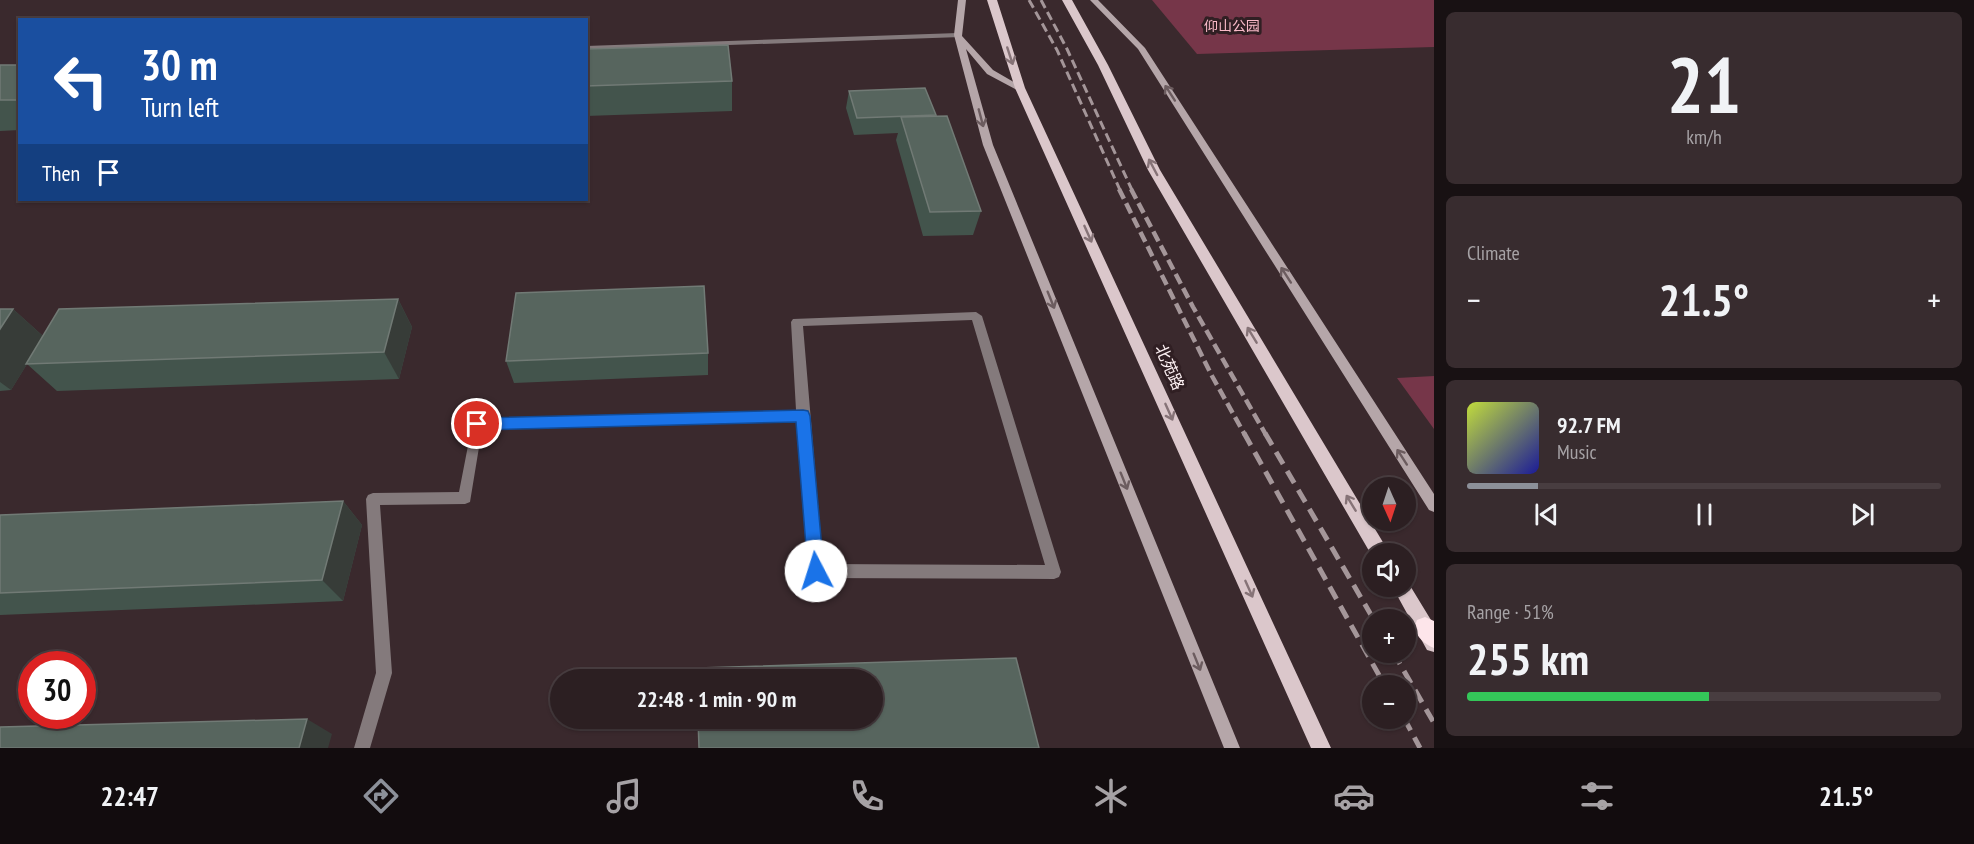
<!DOCTYPE html>
<meta charset="utf-8">
<style>
body{margin:0;font-family:"PT Sans Narrow","Noto Sans SC",sans-serif;background:#382c2f;color:#f1f3f6;height:100vh;display:flex;flex-direction:column;font-size:22px;white-space:nowrap}
*{box-sizing:border-box;margin:0}
p{font-size:20px;color:#a6a2a5}
.icon{flex:none;width:33px;height:33px;fill:none;stroke:currentColor;stroke-width:2;stroke-linecap:round;stroke-linejoin:round}
.map{position:relative;flex:1;overflow:hidden}
.side{display:flex;flex-direction:column;gap:12px;padding:12px;background:#181113;width:540px}
.side>*{flex:none}
.banner{position:absolute;left:18px;top:18px;width:570px;height:183px;border-radius:0px;box-shadow:0 2px 4px #0004,0 0 0 2px #483d40;background:#1a4fa0;color:#fff;overflow:hidden}
.needle{width:39px;rotate:177deg}
.buttons{position:absolute;left:1362px;top:477px;display:grid;gap:12px}
.buttons a{display:grid;place-items:center;width:54px;height:54px;border-radius:50%;background:#2c1f22;box-shadow:0 2px 4px #0004,0 0 0 2px #483d40;font-size:30px}
.speed{position:absolute;left:18px;top:651px;display:flex;gap:12px;font-size:30px;font-weight:700;text-align:center}
.speed>*{display:grid;place-content:center;width:78px;height:78px;border-radius:50%;background:#2c1f22;box-shadow:0 2px 4px #0004,0 0 0 2px #483d40;line-height:1}
.speed .limit{border:9px solid #d22;background:#fff;color:#111}
.pin{position:absolute;display:grid;place-items:center;width:51px;height:51px;color:#fff;margin:-26px;border:3px solid #fff;border-radius:50%;box-shadow:0 2px 6px #0007}
.me{position:absolute;width:66px;margin:-33px;rotate:355deg;stroke-linejoin:round;filter:drop-shadow(0 0 4px #0008)}
.turn{display:flex;align-items:center;gap:21px;height:126px;padding:0 24px;font-size:27px}
.turn .icon{width:78px;height:78px;stroke-width:2.5}
.turn b{display:block;font-size:42px;line-height:51px}
.then{display:flex;align-items:center;height:57px;padding:0 24px;background:#0003;gap:12px;font-size:22px}
.big{font-size:45px;font-weight:700;line-height:1.1}
.side .tile{flex:1;display:flex;flex-direction:column;justify-content:center;gap:9px;min-width:0;padding:0 21px;border-radius:9px;background:#382c2f}
.side .dial{align-items:center;gap:0}
.dial b{font-size:78px;line-height:1}
.song{display:flex;align-items:center;gap:18px}
.cover{width:72px;height:72px;border-radius:9px;background:linear-gradient(135deg,hsl(70 70% 55%),hsl(240 70% 35%))}
.played{height:6px;border-radius:3px;background:linear-gradient(90deg,#8c9099 15%,#483d40 15%)}
.keys{display:flex;justify-content:space-around;direction:ltr}
.heat{display:flex;justify-content:space-between;align-items:center;font-size:33px;direction:ltr}
.charge{height:9px;border-radius:4px;background:linear-gradient(90deg,#34c759 51%,#483d40 0)}
.trip{position:absolute;left:550px;top:669px;width:333px;height:60px;border-radius:30px;background:#2c1f22;box-shadow:0 2px 4px #0004,0 0 0 2px #483d40;font-weight:700;line-height:60px;text-align:center}
.tabs{display:flex;height:96px;justify-content:space-around;align-items:center;background:#120c0e;color:#a6a2a5}
.tabs .icon{width:42px;height:42px}
.tabs .selected{color:#8c9099}
.tabs b{font-size:27px;color:#f1f3f6}
main{display:flex;flex:1;min-height:0}
.map>svg:first-child{display:block}
.green{fill:#763649}
.lines{fill:none;stroke-linecap:round;stroke-linejoin:round}
.street{fill:#847a7c;fill-rule:evenodd}
.secondary{fill:#b5a6a9;fill-rule:evenodd}
.primary{fill:#dbc7cb;fill-rule:evenodd}
.highway{fill:#fde5ea;fill-rule:evenodd}
.rail-far2{stroke:#a49699;stroke-width:3;stroke-dasharray:9 4.5;stroke-linecap:butt}
.rail-far1{stroke:#a49699;stroke-width:4.5;stroke-dasharray:11 5;stroke-linecap:butt}
.rail{stroke:#a49699;stroke-width:5;stroke-dasharray:14 8;stroke-linecap:butt}
.wall{fill:#43544c}
.shaded-wall{fill:#373c38}
.building{fill:#57655e;stroke:#717a75;stroke-width:1.5}
.oneway{stroke:#867377}
.oneway2{stroke:#6c5c5f}
.route{fill:#1a73e8;stroke:#114b97;stroke-width:1.5}
.labels{text-anchor:middle;stroke-width:6;stroke-linejoin:round;paint-order:stroke}
.far-park-label{font-size:14px;fill:#f9bac8;stroke:#301f23}
.street-label{font-size:16px;fill:#fcf0f2;stroke:#301f23}
</style>
<main>
<div class="map">
<svg width="1434" height="748" viewBox="0 0 1434 748">
<rect width="100%" height="100%" fill="#3a292d"/>
<g class="green">
<path d="M1152 0H1434V47L1197 54Z"/>
<path d="M1434 376V429L1397 378Z"/>
</g>
<g class="lines">
<g class="street">
<path d="M958 33 962 35 961 37 586 50V46Z"/>
<path d="M976 312 982 316 1061 572 1059 577 1054 579 816 578 811 576 809 571 797 420 482 429 470 502 465 504 380 505 392 673 370 748H354L376 673 366 499 368 495 373 493 459 492 473 420 796 410 791 322 793 319ZM972 320 1045 565 823 564 803 326Z"/>
</g>
<g class="secondary">
<path d="M958 0H966L962 36 993 70 1024 88 1017 90 987 74 966 49 993 145 1240 748H1224L983 145 954 35Z"/>
<path d="M1090 0H1098L1145 48 1434 494V512L1429 510 1138 49Z"/>
</g>
<g class="primary">
<path d="M987 0H997L1025 88 1331 748H1311L1015 88Z"/>
<path d="M1062 0H1072L1108 65 1160 170 1390 554H1372V556L1148 170 1098 65Z"/>
<path d="M1406 579 1434 625V652L1427 650 1392 586H1406Z"/>
</g>
<path class="highway" d="M1425 617 1434 621V648C1424 644 1418 638 1414 628L1417 620Z"/>
<g class="rail-far2">
<path d="M1029 0 1057 50 1120 190"/>
<path d="M1041 0 1067 49 1132 190"/>
</g>
<g class="rail-far1">
<path d="M1119 189 1212 376 1245 435"/>
<path d="M1131 189 1193 307 1266 435"/>
</g>
<g class="rail">
<path d="M1244 433 1385 686"/>
<path d="M1265 433 1374 620"/>
<path d="M1393 652 1434 723"/>
<path d="M1404 718 1420 748"/>
</g>
</g>
<g class="wall">
<path d="M586 49 732 81V111L586 116Z"/>
<path d="M0 65H20V130L0 131Z"/>
<path d="M849 91 936 115 981 211 973 235 923 236 896 140 898 133 854 135 846 108Z"/>
<path d="M398 299 412 327 399 379 57 391 27 364 11 390 0 391V309H13L43 336Z"/>
<path d="M708 353V375L514 383 506 361Z"/>
<path d="M343 501 362 525 343 601 0 615V515Z"/>
</g>
<g class="shaded-wall">
<path d="M398 299 412 327 399 379 384 352Z"/>
<path d="M13 309 44 337 11 390 0 382V329Z"/>
<path d="M343 501 362 525 343 601 322 580Z"/>
<path d="M307 719 332 734 328 748H299Z"/>
</g>
<g class="building">
<path d="M728 45 732 81 586 86V49Z"/>
<rect x="0" y="65" width="20" height="35"/>
<path d="M925 88 936 115 857 118 849 91Z"/>
<path d="M947 116 981 211 930 212 901 117Z"/>
<path d="M704 286 708 353 506 361 516 293Z"/>
<path d="M398 299 384 352 26 364 59 309Z"/>
<path d="M0 309H13L0 329Z"/>
<path d="M343 501 322 580 0 593V515Z"/>
<path d="M1016 658 1039 748H699L698 718H873V680H698V668Z"/>
<path d="M307 719 299 748H0V727Z"/>
</g>
<defs><path id="oneway-shaft" d="M-6 0H5M1.5-3L5.5 0L1.5 3" fill="none" stroke-width="1.6" stroke-linecap="round" stroke-linejoin="round" transform="scale(1.5)"/></defs>
<g class="oneway">
<use href="#oneway-shaft" transform="translate(1010 56) rotate(72)"/>
<use href="#oneway-shaft" transform="translate(1153 167) rotate(-118)"/>
<use href="#oneway-shaft" transform="translate(1088 234) rotate(66)"/>
<use href="#oneway-shaft" transform="translate(1252 335) rotate(-121)"/>
<use href="#oneway-shaft" transform="translate(1169 412) rotate(66)"/>
<use href="#oneway-shaft" transform="translate(1351 503) rotate(-121)"/>
<use href="#oneway-shaft" transform="translate(1249 589) rotate(66)"/>
</g>
<g class="oneway2">
<use href="#oneway-shaft" transform="translate(1170 93) rotate(-123)"/>
<use href="#oneway-shaft" transform="translate(981 118) rotate(75)"/>
<use href="#oneway-shaft" transform="translate(1286 275) rotate(-123)"/>
<use href="#oneway-shaft" transform="translate(1051 300) rotate(68)"/>
<use href="#oneway-shaft" transform="translate(1402 457) rotate(-123)"/>
<use href="#oneway-shaft" transform="translate(1124 481) rotate(68)"/>
<use href="#oneway-shaft" transform="translate(1197 662) rotate(68)"/>
</g>
<path class="route" d="M803 410 808 411 810 416 824 571 821 577 816 579 810 577 808 571 796 422 477 430 472 428 470 424 472 420 477 418Z"/>
<g class="labels">
<g class="far-park-label">
<text x="1232" y="31">仰山公园</text>
</g>
<g class="street-label">
<text transform="translate(1170 367) rotate(66)" y="6">北苑路</text>
</g>
</g>
</svg>
<div class="buttons">
<a><svg class="needle" viewBox="-14 -14 28 28"><path d="M0-13l5 13h-10z" fill="#e53935"/><path d="M0 13l5-13h-10z" fill="#a6a2a5"/></svg></a>
<a><svg class="icon" aria-label="sound" viewBox="0 0 24 24"><path d="M4 9h4l5-4v14l-5-4H4zM17 9q2 3 0 6"/></svg></a>
<a>+</a>
<a>−</a>
</div>
<div class="speed"><div class="limit">30</div></div>
<div class="pin" style="left:477px;top:424px;background:#d93025"><svg class="icon" aria-label="arrive" viewBox="0 0 24 24"><path d="M6 21V4h12l-3 4 3 4H6"/></svg></div>
<svg class="me" style="left:816px;top:571px" viewBox="-20 -20 40 40"><circle r="19" fill="#fff"/><path d="M0-13L10 11 0 6-10 11z" fill="#1a73e8"/></svg>
<div class="trip">22:48 · 1 min · 90 m</div>
<div class="banner">
<div class="turn"><svg class="icon" aria-label="left" viewBox="0 0 24 24"><path d="M17 20v-9H6M10 6l-5 5 5 5"/></svg><div><b>30 m</b>Turn left</div></div>
<div class="then">Then<svg class="icon" aria-label="arrive" viewBox="0 0 24 24"><path d="M6 21V4h12l-3 4 3 4H6"/></svg></div>
</div>
</div>
<section class="side">
<div class="tile dial"><b>21</b><p>km/h</p></div>
<div class="tile"><p>Climate</p>
<div class="heat"><a>−</a><b class="big">21.5°</b><a>+</a></div>
</div>
<div class="tile">
<div class="song"><i class="cover"></i><div><b>92.7 FM</b><p>Music</p></div></div>
<div class="played"></div>
<div class="keys"><svg class="icon" aria-label="previous" viewBox="0 0 24 24"><path d="M18 5L8 12l10 7zM5 5v14"/></svg><svg class="icon" aria-label="pause" viewBox="0 0 24 24"><path d="M8 5v14M16 5v14"/></svg><svg class="icon" aria-label="next" viewBox="0 0 24 24"><path d="M6 5l10 7-10 7zM19 5v14"/></svg></div>
</div>
<div class="tile"><p>Range · 51%</p><b class="big">255 km</b><div class="charge"></div></div>
</section>
</main>
<nav class="tabs">
<b>22:47</b>
<svg class="icon selected" aria-label="directions" viewBox="0 0 24 24"><path d="M12 3l9 9-9 9-9-9zM9 14v-3h6M13 9l2 2-2 2"/></svg>
<svg class="icon" aria-label="music" viewBox="0 0 24 24"><path d="M9 18V5l10-2v13"/><circle cx="6" cy="18" r="3"/><circle cx="16" cy="16" r="3"/></svg>
<svg class="icon" aria-label="phone" viewBox="0 0 24 24"><path d="M5 4h4l2 5-3 2q2 4 5 5l2-3 5 2v4C11 20 4 13 5 4z"/></svg>
<svg class="icon" aria-label="climate" viewBox="0 0 24 24"><path d="M12 3v18M4 7l16 10M4 17L20 7"/></svg>
<svg class="icon" aria-label="car" viewBox="0 0 24 24"><path d="M5 17H2v-5l4-1 3-4h7l3 4 3 1v5h-3M9 17h6M6 11h13"/><circle cx="7" cy="17" r="2"/><circle cx="17" cy="17" r="2"/></svg>
<svg class="icon" aria-label="filters" viewBox="0 0 24 24"><path d="M4 7h16M4 17h16"/><circle cx="9" cy="7" r="2"/><circle cx="15" cy="17" r="2"/></svg>
<b>21.5°</b>
</nav>
